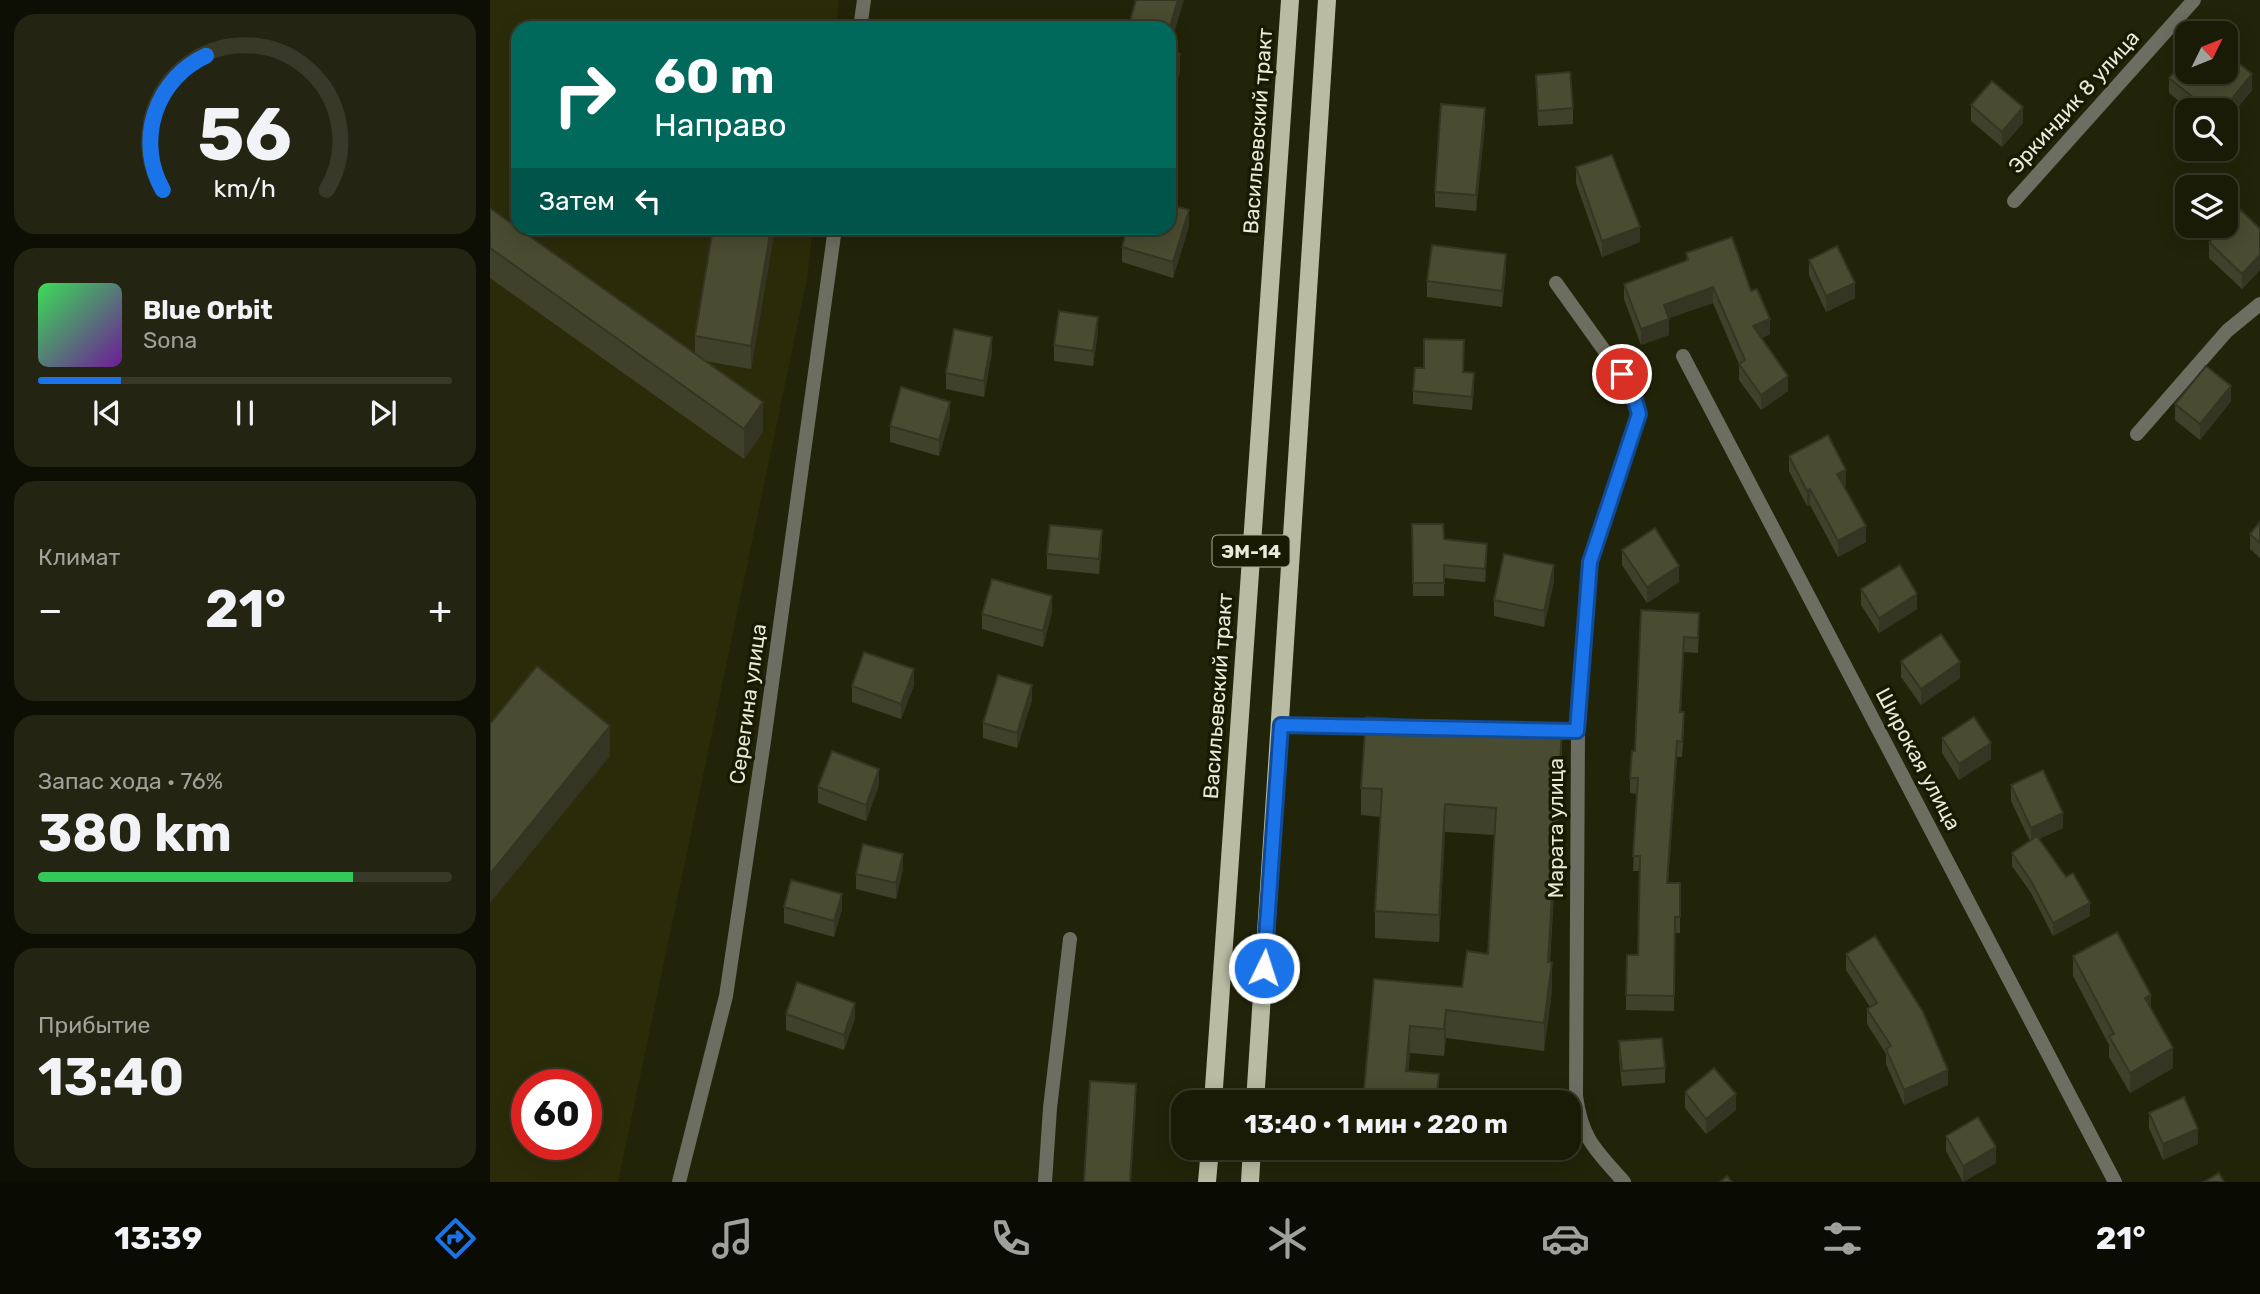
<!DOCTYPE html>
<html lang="ru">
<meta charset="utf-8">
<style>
body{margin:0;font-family:Rubik,sans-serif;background:#232411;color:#f1f3f6;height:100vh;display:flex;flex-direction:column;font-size:26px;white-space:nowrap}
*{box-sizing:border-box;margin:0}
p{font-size:23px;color:#9fa19b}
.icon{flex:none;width:38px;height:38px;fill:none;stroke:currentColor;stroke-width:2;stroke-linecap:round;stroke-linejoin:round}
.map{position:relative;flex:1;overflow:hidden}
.side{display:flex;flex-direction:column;gap:14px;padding:14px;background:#0e0f04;width:490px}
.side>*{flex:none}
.banner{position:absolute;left:21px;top:21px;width:665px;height:214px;border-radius:21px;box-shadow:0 4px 18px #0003,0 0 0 2px #383928;background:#00695c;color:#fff;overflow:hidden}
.needle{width:46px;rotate:47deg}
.buttons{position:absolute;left:1685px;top:21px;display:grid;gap:14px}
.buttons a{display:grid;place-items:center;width:63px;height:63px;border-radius:14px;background:#1a1b07;box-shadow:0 4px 18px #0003,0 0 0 2px #383928;font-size:35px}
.speed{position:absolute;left:21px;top:1069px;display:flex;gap:14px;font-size:35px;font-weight:700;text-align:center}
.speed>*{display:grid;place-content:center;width:91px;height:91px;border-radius:50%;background:#1a1b07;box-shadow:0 4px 18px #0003,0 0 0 2px #383928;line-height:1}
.speed .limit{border:10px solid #d22;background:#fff;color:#111}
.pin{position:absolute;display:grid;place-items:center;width:60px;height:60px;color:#fff;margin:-30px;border:4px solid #fff;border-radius:50%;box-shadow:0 2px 7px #0007}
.me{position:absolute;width:77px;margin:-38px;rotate:4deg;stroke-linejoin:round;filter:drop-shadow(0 0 5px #0008)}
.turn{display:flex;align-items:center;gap:24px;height:147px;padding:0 28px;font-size:32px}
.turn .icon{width:91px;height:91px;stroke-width:2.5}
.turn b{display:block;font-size:49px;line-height:60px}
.then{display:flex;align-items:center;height:66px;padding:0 28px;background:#0003;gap:14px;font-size:26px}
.big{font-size:52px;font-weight:700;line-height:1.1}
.side .tile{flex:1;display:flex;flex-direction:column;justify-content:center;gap:10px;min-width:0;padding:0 24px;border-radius:21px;background:#232411}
.side .dial{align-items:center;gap:0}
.dial svg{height:182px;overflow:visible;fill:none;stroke:#383928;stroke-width:7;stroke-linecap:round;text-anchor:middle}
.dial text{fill:#f1f3f6;stroke:none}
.song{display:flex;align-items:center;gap:21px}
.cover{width:84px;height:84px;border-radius:10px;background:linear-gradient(135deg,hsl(130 70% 55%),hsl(280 70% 35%))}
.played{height:7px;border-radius:4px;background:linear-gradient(90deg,#1a73e8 20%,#383928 20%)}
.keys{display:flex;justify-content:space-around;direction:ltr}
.heat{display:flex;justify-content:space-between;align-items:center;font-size:38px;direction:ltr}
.charge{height:10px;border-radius:5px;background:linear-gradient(90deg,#34c759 76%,#383928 0)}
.trip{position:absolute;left:681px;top:1090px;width:410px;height:70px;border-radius:21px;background:#1a1b07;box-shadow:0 4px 18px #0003,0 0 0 2px #383928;font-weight:700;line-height:70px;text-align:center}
.dock{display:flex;height:112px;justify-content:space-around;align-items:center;background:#0a0b03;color:#9fa19b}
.dock .icon{width:49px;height:49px}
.dock .current{color:#1a73e8}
.dock b{font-size:32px;color:#f1f3f6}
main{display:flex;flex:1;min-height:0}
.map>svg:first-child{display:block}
.built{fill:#2a2c09;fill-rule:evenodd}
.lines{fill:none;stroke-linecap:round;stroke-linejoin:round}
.street{stroke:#6d6e62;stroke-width:14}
.primary{stroke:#b9bca2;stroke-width:18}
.wall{fill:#40412a}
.shaded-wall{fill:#343522}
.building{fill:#4a4c31;stroke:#343522;stroke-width:2}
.route-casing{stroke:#114b97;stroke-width:18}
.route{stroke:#1a73e8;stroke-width:12}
.labels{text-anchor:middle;stroke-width:7;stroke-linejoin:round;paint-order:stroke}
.shield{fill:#191a02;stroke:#aaac99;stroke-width:2}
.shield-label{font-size:19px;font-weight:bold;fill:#e8eada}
.street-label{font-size:21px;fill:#e8eada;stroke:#191a02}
</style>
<main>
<section class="side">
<div class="tile dial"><svg viewBox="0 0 100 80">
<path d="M14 69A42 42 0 1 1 86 69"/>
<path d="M14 69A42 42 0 0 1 33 10" stroke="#1a73e8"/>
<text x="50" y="56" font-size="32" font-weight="700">56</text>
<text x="50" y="72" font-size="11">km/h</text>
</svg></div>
<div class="tile">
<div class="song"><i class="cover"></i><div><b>Blue Orbit</b><p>Sona</p></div></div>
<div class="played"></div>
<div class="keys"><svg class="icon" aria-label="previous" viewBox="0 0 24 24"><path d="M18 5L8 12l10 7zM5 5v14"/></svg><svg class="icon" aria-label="pause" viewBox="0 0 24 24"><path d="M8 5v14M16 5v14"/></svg><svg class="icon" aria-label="next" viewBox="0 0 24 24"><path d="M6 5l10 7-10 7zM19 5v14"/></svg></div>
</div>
<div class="tile"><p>Климат</p>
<div class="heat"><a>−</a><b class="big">21°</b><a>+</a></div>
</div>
<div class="tile"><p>Запас хода · 76%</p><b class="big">380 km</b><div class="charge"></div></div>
<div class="tile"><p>Прибытие</p><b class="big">13:40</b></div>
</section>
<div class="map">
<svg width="1770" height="1182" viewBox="0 0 1770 1182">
<rect width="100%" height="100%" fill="#222409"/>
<path class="built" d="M0 0H349L346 28H28V228H323L317 279 128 1182H0ZM37 1085H96V1144H37Z"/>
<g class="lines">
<g class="street">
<path d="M370 28 374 0"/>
<path d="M1524 201 1704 0"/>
<path d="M1066 283 1139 385 1149 414 1100 562 1088 731 1086 1096C1092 1140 1106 1150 1134 1182"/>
<path d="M1193 356 1625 1182"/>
<path d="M1647 434 1737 331 1770 304"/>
<path d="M791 725 894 727"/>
<path d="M189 1182 236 996 274 741 345 228"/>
<path d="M555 1182 560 1108 580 939"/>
</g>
<g class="primary">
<path d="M723 1102 800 0"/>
<path d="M765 1102 837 0"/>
<path d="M717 1182 720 1148"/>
<path d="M760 1182 762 1148"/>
</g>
</g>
<g class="wall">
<path d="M1046 75 1083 108V124L1048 126Z"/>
<path d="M1679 78 1762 90 1736 122V110H1700L1679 93Z"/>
<path d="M1481 105 1533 123 1512 147 1481 121Z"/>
<path d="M995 124 986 211 945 207V192Z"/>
<path d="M1086 167 1150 242 1112 257 1086 183Z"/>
<path d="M0 208 205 354V336L223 228H285L261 369 214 361 273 432 254 459 0 278Z"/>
<path d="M699 226 683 278 632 262V247Z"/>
<path d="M1770 229V270L1752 289 1719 258V242Z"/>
<path d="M1196 253 1261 291 1280 334 1272 338 1298 391 1271 410 1249 380V364L1223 303 1179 318V335L1151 345 1134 299V284L1196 261Z"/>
<path d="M1319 260 1365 298 1336 312 1319 275Z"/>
<path d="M1016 270 1012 307 937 297V281Z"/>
<path d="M608 332 603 366 564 361V345Z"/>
<path d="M502 352 494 397 456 389V373Z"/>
<path d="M973 372 984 387 982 410 923 404V391Z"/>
<path d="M1741 401 1710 440 1685 420V404Z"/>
<path d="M460 417 449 456 400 442V426Z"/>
<path d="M1299 456 1356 485 1354 486 1376 542 1348 557 1320 505 1317 506 1299 471Z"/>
<path d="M1770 522V558L1760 549V534Z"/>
<path d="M922 524 954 539 997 557 995 582 954 578V596H923Z"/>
<path d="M612 545 609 574 557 569V554Z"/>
<path d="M1132 550 1189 582 1157 603 1132 565Z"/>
<path d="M1064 581 1054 627 1004 616V600Z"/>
<path d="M1371 589 1427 609 1389 633 1371 605Z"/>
<path d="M1151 610 1209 629 1208 653 1194 652 1191 712 1194 728 1192 757H1187L1178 883H1190V933H1185L1184 1011 1136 1010V995L1148 955 1149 871H1143L1147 794 1140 793V778L1145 751Z"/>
<path d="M562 612 553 647 492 629V614Z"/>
<path d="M1411 661 1470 678 1431 705 1411 677Z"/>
<path d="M424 685 411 719 362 702V686Z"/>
<path d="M542 700 527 748 493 738V723Z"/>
<path d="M1452 738 1501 759 1469 780 1452 753Z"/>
<path d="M1072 757 1060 962 1062 990 1054 1051 956 1038 954 1056 920 1053 918 1071 949 1074V1102H873L884 979 972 987 998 954 1005 835 955 832 949 942 885 938V911L891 817 871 815V788Z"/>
<path d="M389 785 376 821 328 803V787Z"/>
<path d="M1521 785 1573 828 1549 839 1600 916 1563 936 1541 893 1522 866V853L1540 841 1521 801Z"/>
<path d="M413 869 406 899 366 889V874Z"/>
<path d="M294 907 352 909 344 937 294 923Z"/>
<path d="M1356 954 1458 1085 1414 1105 1396 1064V1054L1377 1024V1009L1380 1007 1356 970Z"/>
<path d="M1583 956 1661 1009 1683 1068 1640 1093 1619 1057V1045L1583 976Z"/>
<path d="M296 1014 365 1018 354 1050 296 1030Z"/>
<path d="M1129 1041 1175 1068V1083L1132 1086 1129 1057Z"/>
<path d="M1195 1092 1246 1110 1216 1134 1195 1108Z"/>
<path d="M1659 1113 1708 1144 1673 1160 1659 1128Z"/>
<path d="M1456 1136 1506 1163 1473 1182 1456 1151Z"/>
</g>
<g class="shaded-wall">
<path d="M688 0H694L679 50V30Z"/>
<path d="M690 54V73L679 102V82Z"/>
<path d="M1762 74V90L1736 122V110H1733Z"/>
<path d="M1533 107V123L1512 147V132Z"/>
<path d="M995 108V124L986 211V195Z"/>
<path d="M699 210V226L683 278V262Z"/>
<path d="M1150 227V242L1112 257V241Z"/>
<path d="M281 228H285L261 369V346Z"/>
<path d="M1016 254V270L1012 307V291Z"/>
<path d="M1770 255V270L1752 289V274Z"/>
<path d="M1365 283V298L1336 312V296Z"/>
<path d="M1223 287V303L1174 320V305Z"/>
<path d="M608 317V332L603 366V351Z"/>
<path d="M1179 319V335L1151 345V329Z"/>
<path d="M1280 319V334L1263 341V326Z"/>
<path d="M502 337V352L494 397V381Z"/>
<path d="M984 373V387L982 410V397Z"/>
<path d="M1298 376V391L1271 410V395Z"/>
<path d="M1741 386V401L1710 440V424Z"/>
<path d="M273 402V432L254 459V429Z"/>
<path d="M460 402V417L449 456V440Z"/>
<path d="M1356 470V485L1347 490V474Z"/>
<path d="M1320 489V505L1317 506V491Z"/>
<path d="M1376 526V542L1348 557V541Z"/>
<path d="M612 530V545L609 574V559Z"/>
<path d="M997 544V557L995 582V569Z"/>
<path d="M1064 565V581L1054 627V611Z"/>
<path d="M1189 566V582L1157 603V587Z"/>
<path d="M1427 594V609L1389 633V618Z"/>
<path d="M562 596V612L553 647V631Z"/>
<path d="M1470 662V678L1431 705V689Z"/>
<path d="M424 669V685L411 719V704Z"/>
<path d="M542 685V700L527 748V733Z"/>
<path d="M120 726V756L0 903V874Z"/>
<path d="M1072 730V757L1058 989V962Z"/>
<path d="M1187 741V757L1177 898V883Z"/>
<path d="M1501 743V759L1469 780V764Z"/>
<path d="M389 769V785L376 821V805Z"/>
<path d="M955 804V832L949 942V915Z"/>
<path d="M1573 813V828L1541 843V828Z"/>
<path d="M413 854V869L406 899V883Z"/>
<path d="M352 894V909L344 937V921Z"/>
<path d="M1600 903V916L1563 936V923Z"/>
<path d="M1062 962V990L1054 1051V1023Z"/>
<path d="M1661 995V1015L1655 998Z"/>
<path d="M365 1003V1018L354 1050V1035Z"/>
<path d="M956 1010V1038L954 1056V1029Z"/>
<path d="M920 1026V1053L916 1099V1071Z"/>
<path d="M1683 1048V1068L1640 1093V1073Z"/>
<path d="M1458 1070V1085L1414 1105V1090Z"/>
<path d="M949 1074V1102H946Z"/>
<path d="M646 1084V1106L641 1182H640Z"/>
<path d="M1246 1094V1110L1216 1134V1119Z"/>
<path d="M1708 1129V1144L1673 1160V1144Z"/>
<path d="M1506 1147V1163L1473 1182V1166Z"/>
</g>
<g class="building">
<path d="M646 0H688L679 30V28H638Z"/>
<path d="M679 49 690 54 679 82Z"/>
<path d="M1736 53 1762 74 1733 110H1719L1679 78 1698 56V72H1736Z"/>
<path d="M1080 72 1083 108 1048 111 1046 75Z"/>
<path d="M1502 81 1533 107 1512 132 1481 105Z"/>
<path d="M951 104 995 108 986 195 945 192Z"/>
<path d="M1122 155 1150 227 1112 241 1086 167Z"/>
<path d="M679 204 699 210 683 262 632 247 637 228H679Z"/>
<path d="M0 208 273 402 254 429 0 248Z"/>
<path d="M1751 210 1770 229V255L1752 274 1719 242Z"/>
<path d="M223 228H281L261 346 205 336Z"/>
<path d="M1242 237 1261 291 1267 289 1280 319 1263 326 1298 376 1271 395 1249 364 1255 360 1223 287 1174 305 1179 319 1151 329 1134 284 1198 260 1196 253Z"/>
<path d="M942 245 1016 254 1012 291 937 281Z"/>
<path d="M1347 246 1365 283 1336 296 1319 260Z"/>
<path d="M569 311 608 317 603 351 564 345Z"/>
<path d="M464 329 502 337 494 381 456 373Z"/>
<path d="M934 339 974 340 973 372 984 373 982 397 923 391 925 368H934Z"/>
<path d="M1716 366 1741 386 1710 424 1685 404Z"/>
<path d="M411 387 460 402 449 440 400 426Z"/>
<path d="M1338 435 1356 470 1347 474 1376 526 1348 541 1320 489 1317 491 1299 456Z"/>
<path d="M1770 522V543L1760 534Z"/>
<path d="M922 524H953L954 539 997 544 995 569 954 565V583H923Z"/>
<path d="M560 525 612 530 609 559 557 554Z"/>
<path d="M1165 528 1189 566 1157 587 1132 550Z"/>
<path d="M1014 554 1064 565 1054 611 1004 600Z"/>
<path d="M1410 565 1427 594 1389 618 1371 589Z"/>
<path d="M502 579 562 596 553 631 492 614Z"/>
<path d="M1151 610 1209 613 1208 638 1194 637 1190 712H1194L1192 742 1187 741 1177 883H1190V917H1185L1184 996 1136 995 1137 955H1148L1150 856H1143L1148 778H1140L1142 751H1145Z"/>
<path d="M1451 634 1470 662 1431 689 1411 661Z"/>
<path d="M374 652 424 669 411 704 362 686Z"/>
<path d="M47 666 120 726 0 874V724Z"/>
<path d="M508 675 542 685 527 733 493 723Z"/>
<path d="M876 717 1072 730 1058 962H1062L1054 1023 956 1010 954 1029 920 1026 916 1071 949 1074 946 1102H873L884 979 972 987 977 951 998 954 1006 808 955 804 949 915 885 911 892 789 871 788Z"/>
<path d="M1484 717 1501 743 1469 764 1452 738Z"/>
<path d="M342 751 389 769 376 805 328 787Z"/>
<path d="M1553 770 1573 813 1541 828 1521 785Z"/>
<path d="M1547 836 1576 877 1583 873 1600 903 1563 923 1541 881 1522 853Z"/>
<path d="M373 844 413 854 406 883 366 874Z"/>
<path d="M301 880 352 894 344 921 294 907Z"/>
<path d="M1627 932 1661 995 1655 998 1683 1048 1640 1073 1619 1036 1624 1034 1583 956Z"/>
<path d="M1385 936 1433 1012 1458 1070 1414 1090 1396 1049 1401 1046 1377 1009 1387 1003 1356 954Z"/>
<path d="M307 982 365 1003 354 1035 296 1014Z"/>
<path d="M1172 1038 1175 1068 1132 1071 1129 1041Z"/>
<path d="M1224 1068 1246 1094 1216 1119 1195 1092Z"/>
<path d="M600 1081 646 1084 640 1182H594Z"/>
<path d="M1694 1097 1708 1129 1673 1144 1659 1113Z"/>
<path d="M1488 1117 1506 1147 1473 1166 1456 1136Z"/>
<path d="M1729 1173 1734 1182H1714Z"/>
<path d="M1237 1176 1242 1182H1230Z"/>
</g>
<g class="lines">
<g class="route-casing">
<path id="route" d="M774 968 791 725 1087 731 1100 562 1149 414 1144 397 1132 374"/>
</g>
<use href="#route" class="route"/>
</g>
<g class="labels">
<rect class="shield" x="722.5" y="535.5" width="77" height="31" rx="5"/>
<g class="shield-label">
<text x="761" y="558">ЭМ-14</text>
</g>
<g class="street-label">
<text transform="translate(1584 102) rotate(-48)" y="7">Эркиндик 8 улица</text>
<text transform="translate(768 131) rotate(-86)" y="7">Васильевский тракт</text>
<text transform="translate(728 696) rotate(-86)" y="7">Васильевский тракт</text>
<text transform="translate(258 704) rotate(-82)" y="7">Серегина улица</text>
<text transform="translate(1428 759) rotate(62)" y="7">Широкая улица</text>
<text transform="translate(1066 828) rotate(-90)" y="7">Марата улица</text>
</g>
</g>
</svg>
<div class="buttons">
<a><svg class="needle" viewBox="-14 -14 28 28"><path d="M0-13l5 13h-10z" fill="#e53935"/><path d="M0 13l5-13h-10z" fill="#9fa19b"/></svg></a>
<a><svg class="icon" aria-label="search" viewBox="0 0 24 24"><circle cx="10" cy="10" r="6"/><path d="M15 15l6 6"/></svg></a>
<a><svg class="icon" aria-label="layers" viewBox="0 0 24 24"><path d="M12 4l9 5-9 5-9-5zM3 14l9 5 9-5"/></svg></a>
</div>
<div class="speed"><div class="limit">60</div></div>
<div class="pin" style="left:1132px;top:374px;background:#d93025"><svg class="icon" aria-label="arrive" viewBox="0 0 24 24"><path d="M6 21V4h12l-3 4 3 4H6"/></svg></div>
<svg class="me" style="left:774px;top:968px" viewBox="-20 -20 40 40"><circle r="17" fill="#1a73e8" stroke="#fff" stroke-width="3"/><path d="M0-11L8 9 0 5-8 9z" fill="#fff"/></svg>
<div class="trip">13:40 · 1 мин · 220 m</div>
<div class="banner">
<div class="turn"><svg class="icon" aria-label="right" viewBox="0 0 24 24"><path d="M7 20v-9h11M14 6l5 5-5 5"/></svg><div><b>60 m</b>Направо</div></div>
<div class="then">Затем<svg class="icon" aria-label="left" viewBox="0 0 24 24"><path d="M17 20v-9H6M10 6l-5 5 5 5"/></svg></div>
</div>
</div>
</main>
<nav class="dock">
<b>13:39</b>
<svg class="icon current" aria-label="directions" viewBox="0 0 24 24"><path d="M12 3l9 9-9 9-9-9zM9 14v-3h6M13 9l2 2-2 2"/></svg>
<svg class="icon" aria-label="music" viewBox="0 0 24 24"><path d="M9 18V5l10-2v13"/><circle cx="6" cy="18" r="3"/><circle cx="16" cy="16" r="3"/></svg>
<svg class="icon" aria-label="phone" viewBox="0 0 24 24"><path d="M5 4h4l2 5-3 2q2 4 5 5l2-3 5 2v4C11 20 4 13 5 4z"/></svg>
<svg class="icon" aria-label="climate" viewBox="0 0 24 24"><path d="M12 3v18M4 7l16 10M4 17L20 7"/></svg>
<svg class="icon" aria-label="car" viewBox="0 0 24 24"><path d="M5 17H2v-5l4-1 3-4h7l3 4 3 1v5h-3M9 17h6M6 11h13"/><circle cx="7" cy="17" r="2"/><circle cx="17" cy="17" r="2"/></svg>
<svg class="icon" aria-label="filters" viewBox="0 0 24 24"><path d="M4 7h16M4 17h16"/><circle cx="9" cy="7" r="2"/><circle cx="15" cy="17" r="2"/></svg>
<b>21°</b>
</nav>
